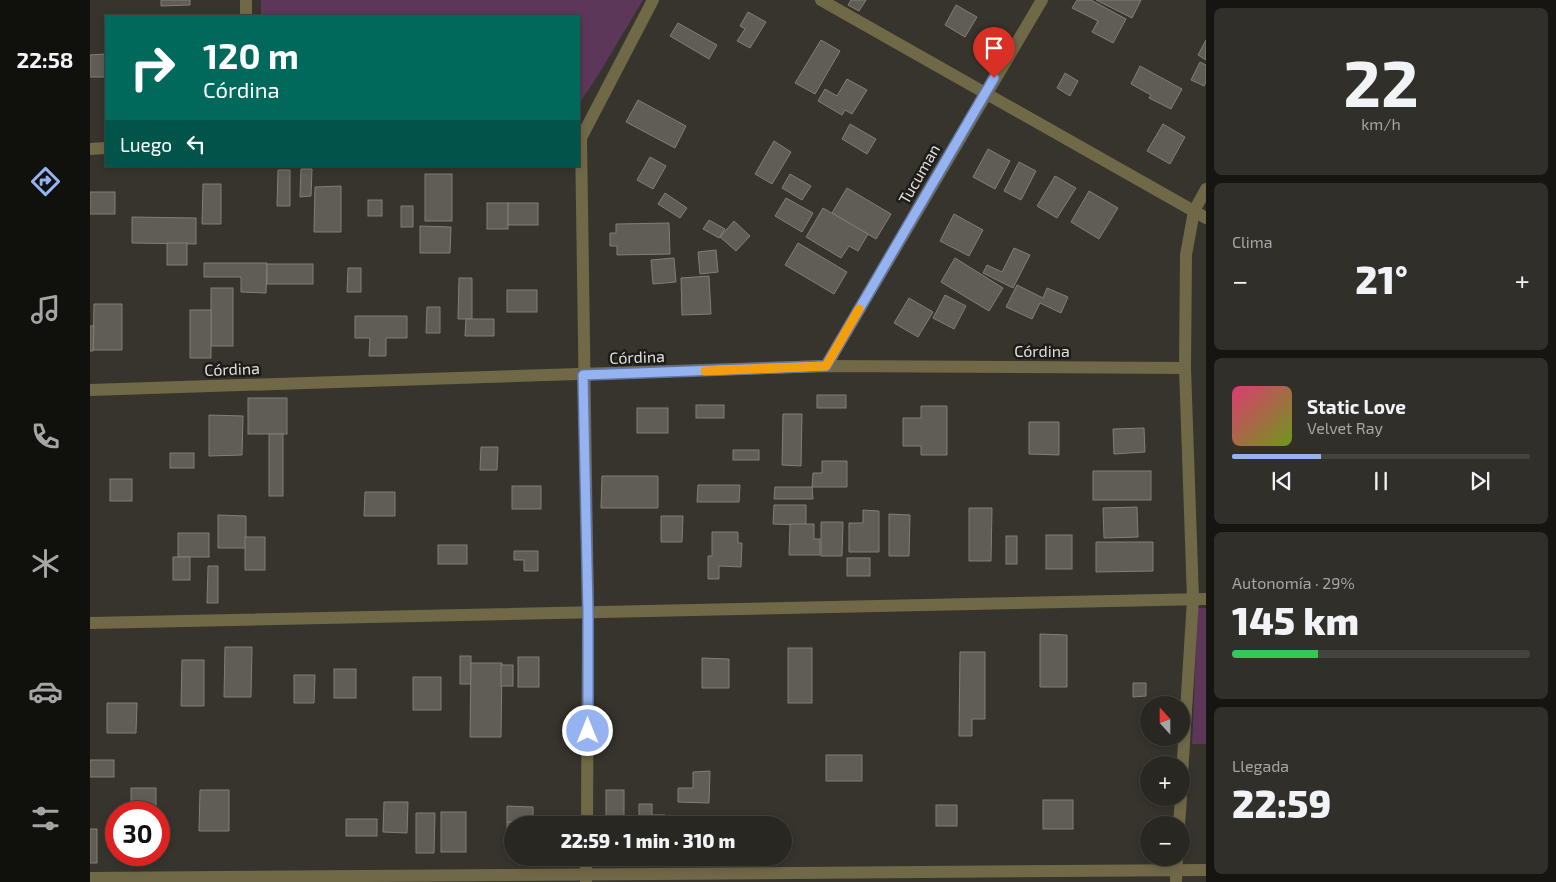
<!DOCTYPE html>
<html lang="es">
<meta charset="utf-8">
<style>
body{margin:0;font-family:"Exo 2",sans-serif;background:#302f2a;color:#f1f3f6;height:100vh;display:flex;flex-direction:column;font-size:19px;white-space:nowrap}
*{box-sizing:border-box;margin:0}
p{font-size:16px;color:#a5a5a5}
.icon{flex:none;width:28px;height:28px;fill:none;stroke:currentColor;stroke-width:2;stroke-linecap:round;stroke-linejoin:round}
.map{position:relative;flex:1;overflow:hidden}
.panel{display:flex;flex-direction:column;gap:8px;padding:8px;background:#161512;width:350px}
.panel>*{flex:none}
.top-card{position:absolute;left:15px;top:15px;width:475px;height:152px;border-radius:0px;box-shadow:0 2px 8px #0003,0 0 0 1px #44443f;background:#00695c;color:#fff;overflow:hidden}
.needle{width:32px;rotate:339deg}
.fabs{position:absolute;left:1050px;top:696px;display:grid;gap:10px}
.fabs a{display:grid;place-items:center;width:50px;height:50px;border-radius:50%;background:#282721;box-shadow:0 2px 8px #0003,0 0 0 1px #44443f;font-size:25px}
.speed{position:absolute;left:15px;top:801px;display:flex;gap:10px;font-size:25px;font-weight:700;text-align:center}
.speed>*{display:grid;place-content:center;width:65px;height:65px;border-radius:50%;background:#282721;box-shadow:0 2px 8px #0003,0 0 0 1px #44443f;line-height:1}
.speed .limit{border:8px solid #d22;background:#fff;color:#111}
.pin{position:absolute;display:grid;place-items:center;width:42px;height:42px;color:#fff;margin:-51px -21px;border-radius:50% 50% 50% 0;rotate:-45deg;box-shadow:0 0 5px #0007}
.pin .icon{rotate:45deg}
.me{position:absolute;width:55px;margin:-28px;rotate:0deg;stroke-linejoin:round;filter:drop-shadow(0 0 4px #0008)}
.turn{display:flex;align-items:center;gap:18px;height:105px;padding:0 15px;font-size:22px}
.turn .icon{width:65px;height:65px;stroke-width:2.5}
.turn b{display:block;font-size:35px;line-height:42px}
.then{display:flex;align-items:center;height:48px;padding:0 15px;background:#0003;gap:10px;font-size:19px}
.big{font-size:38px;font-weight:800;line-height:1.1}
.panel .tile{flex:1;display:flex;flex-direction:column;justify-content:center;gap:8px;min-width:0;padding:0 18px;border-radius:8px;background:#302f2a}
.panel .dial{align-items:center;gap:0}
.dial b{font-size:65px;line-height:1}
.song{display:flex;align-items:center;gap:15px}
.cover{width:60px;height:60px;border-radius:8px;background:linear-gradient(135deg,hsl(340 70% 55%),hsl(80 70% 35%))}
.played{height:5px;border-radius:2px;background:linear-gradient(90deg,#95b2f1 30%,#44443f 30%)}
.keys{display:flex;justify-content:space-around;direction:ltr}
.heat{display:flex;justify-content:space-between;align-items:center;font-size:28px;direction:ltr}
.charge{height:8px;border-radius:4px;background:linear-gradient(90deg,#34c759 29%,#44443f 0)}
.trip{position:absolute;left:414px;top:816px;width:288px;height:50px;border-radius:25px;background:#282721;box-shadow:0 2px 8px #0003,0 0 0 1px #44443f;font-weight:800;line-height:50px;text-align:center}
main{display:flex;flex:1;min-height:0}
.dock{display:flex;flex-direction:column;width:90px;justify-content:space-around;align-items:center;background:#10100d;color:#a5a5a5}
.dock .icon{width:35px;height:35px}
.dock .current{color:#95b2f1}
.dock b{font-size:22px;color:#f1f3f6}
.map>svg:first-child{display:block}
.green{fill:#5c3759}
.building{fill:#5f5d54;stroke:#817f75}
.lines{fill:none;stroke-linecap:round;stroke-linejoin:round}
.street{stroke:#706948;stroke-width:12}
.route-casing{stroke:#61749d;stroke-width:12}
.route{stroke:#95b2f1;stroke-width:9}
.slow{stroke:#f59e0b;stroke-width:9}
.labels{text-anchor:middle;stroke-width:5;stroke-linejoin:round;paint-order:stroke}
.street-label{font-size:16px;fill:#e0dfda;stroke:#1d1c18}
</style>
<main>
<nav class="dock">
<b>22:58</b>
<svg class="icon current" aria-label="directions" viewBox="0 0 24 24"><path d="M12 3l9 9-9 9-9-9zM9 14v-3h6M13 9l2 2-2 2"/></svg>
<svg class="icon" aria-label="music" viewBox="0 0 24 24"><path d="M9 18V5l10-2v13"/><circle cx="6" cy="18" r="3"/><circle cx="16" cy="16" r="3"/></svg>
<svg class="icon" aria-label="phone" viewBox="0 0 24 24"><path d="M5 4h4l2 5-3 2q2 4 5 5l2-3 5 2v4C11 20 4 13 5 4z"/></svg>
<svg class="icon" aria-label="climate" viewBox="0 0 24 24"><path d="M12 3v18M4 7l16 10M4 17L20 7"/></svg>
<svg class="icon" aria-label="car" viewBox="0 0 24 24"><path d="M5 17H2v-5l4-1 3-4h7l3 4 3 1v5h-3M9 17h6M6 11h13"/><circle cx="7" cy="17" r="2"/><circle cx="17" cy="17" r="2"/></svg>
<svg class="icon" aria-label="filters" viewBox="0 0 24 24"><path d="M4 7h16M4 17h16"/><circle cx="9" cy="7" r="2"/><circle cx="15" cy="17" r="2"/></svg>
</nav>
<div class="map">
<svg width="1116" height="882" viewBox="0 0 1116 882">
<rect width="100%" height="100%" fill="#36342c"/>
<g class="green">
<path d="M171 0H553L510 72 489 104V16H171Z"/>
<path d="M1108 608H1116V744H1102Z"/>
</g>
<g class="building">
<path d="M71 0H100V5L71 6Z"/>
<path d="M761 0H776L769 11 758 5Z"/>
<path d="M987 0H1001L1036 19 1023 43 1002 32 1008 21 982 8Z"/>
<path d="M1006 0H1051L1042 18Z"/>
<path d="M866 5 887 17 875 37 855 25Z"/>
<path d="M658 12 676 22 660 48 647 41 655 29 650 26Z"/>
<path d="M588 23 627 45 619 59 580 36Z"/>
<path d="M731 40 750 51 725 94 705 83Z"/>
<path d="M1116 40V60L1108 55Z"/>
<path d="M16 54V77H0V55Z"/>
<path d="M1110 62 1116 65V82L1114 86 1101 80Z"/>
<path d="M1050 66 1092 89 1081 109 1059 98 1061 95 1041 84Z"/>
<path d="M975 73 988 81 980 96 967 88Z"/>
<path d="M757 79 777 90 762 114 755 110 752 115 728 101 735 89 747 96Z"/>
<path d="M548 100 596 126 585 148 536 122Z"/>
<path d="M760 124 786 139 777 154 752 139Z"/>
<path d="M1073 124 1095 137 1080 164 1057 151Z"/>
<path d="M684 141 701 152 682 184 665 174Z"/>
<path d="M898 149 920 161 905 189 883 177Z"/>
<path d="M560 157 576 166 563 189 547 180Z"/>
<path d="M929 162 946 171 931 200 914 191Z"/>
<path d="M211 169H222L221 196 210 197Z"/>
<path d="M188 170H200V206H187Z"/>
<rect x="335" y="174" width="27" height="47"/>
<path d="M700 174 721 186 712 200 692 188Z"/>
<path d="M965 176 986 188 967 218 947 206Z"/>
<path d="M113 184H131V224H112Z"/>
<path d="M251 186V232H224L225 187Z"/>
<path d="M757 188 801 214 786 239 742 213Z"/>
<path d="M999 191 1028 208 1009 239 981 222Z"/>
<rect x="0" y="192" width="25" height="22"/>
<path d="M575 193 597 208 590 218 568 204Z"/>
<path d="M696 198 723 213 712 232 685 216Z"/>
<rect x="278" y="200" width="14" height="16"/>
<rect x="397" y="203" width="21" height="26"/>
<rect x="418" y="203" width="30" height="22"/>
<rect x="311" y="206" width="12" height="21"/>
<path d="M733 208 778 234 768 251 759 246 751 258 716 237Z"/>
<path d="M864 214 893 230 879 256 850 241Z"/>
<path d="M42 217 106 218V244L42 243Z"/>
<path d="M619 220 635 229 629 238 613 229Z"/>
<path d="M644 221 660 236 646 251 630 237Z"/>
<path d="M579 223 580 254 527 255V246H520V233H526V224Z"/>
<path d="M330 226 361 227 360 253H330Z"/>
<rect x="77" y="243" width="20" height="22"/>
<path d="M708 243 757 272 744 294 695 265Z"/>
<path d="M924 248 940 255 923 288 893 273 897 265 912 272Z"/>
<path d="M626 250 628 272 610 274 608 252Z"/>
<path d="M584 258 586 282 563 284 561 260Z"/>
<path d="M865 258 913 288 899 311 851 282Z"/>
<path d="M114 263H177L176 293 151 292V277H114Z"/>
<rect x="177" y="264" width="46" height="20"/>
<path d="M258 268H271V292H257Z"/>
<path d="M619 276 621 314 592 315 591 278Z"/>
<path d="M369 278H382V319H368Z"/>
<path d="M927 285 953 298 957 288 978 297 971 313 950 303 942 319 916 307Z"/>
<rect x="121" y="288" width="22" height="58"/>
<rect x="417" y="290" width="30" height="22"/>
<path d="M855 295 876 306 864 329 843 318Z"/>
<path d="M819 298 843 312 828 337 804 323Z"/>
<path d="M4 304H32V350H3Z"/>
<path d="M337 307H350V333H336Z"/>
<rect x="100" y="310" width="21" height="48"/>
<path d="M265 316H317V338H296V356H279L280 338H265Z"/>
<path d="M376 319H404V336H375Z"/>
<path d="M0 326H4L3 351H0Z"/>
<rect x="727" y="395" width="29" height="13"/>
<rect x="158" y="398" width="39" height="36"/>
<rect x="606" y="405" width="28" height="13"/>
<path d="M831 406H857V455H831V446H813V418H831Z"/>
<rect x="547" y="408" width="31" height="25"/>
<path d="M693 414H712L711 466 692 465Z"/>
<path d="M119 415 153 416 152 455 119 456Z"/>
<path d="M939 422H969V455L939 454Z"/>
<path d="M1054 428 1055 452 1024 454 1023 429Z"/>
<rect x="179" y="434" width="14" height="62"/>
<path d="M391 447H408L407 470H390Z"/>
<rect x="643" y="450" width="26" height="10"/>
<rect x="80" y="453" width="24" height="15"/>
<path d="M732 461H757V487H722L723 473H732Z"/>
<rect x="1003" y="471" width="58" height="29"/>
<path d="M512 476H568V508H511Z"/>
<rect x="20" y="479" width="22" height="22"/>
<path d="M608 485H650L649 502H607Z"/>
<rect x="422" y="486" width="29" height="23"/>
<path d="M685 487H722L723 499H684Z"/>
<path d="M275 492H305V516H274Z"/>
<path d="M684 505H716V525L683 524Z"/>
<path d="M1047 507 1048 537 1014 538 1013 508Z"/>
<path d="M879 508H902L901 561H879Z"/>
<path d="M773 510 789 511V552H759V523H773Z"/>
<path d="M799 514 820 515 819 556H799Z"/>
<path d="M128 515 156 516V548H128Z"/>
<path d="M571 516H593L592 542H571Z"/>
<path d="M731 522H753L752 556H731Z"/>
<path d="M700 524H724V539H730V555H699Z"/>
<path d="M622 532H648V543H652L651 567 629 566V579H618V556H622Z"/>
<rect x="88" y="533" width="31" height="24"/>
<rect x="956" y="535" width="26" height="34"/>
<rect x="916" y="536" width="11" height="28"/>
<rect x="155" y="537" width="20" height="33"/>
<path d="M1006 542H1063V571L1006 572Z"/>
<rect x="348" y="545" width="29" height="19"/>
<path d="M424 551H448V571H434V560H424Z"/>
<rect x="83" y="557" width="17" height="23"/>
<rect x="757" y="558" width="23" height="18"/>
<path d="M118 566H128V603H117Z"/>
<path d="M950 634 977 635V687H950Z"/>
<path d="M135 647H162L161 697H134Z"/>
<rect x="698" y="648" width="24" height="55"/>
<path d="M870 652H895V719H882V736H869Z"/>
<rect x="370" y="656" width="11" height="28"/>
<rect x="428" y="657" width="21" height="30"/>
<path d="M612 658 639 659V688H612Z"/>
<path d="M92 660H114V706H91Z"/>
<path d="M381 663H412L411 737H380Z"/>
<rect x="411" y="665" width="12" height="21"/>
<rect x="244" y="669" width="22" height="29"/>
<path d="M204 675H225L224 703H204Z"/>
<rect x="323" y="677" width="28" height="33"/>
<path d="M1043 683H1056V696L1043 697Z"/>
<path d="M17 703H47L46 733H17Z"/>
<rect x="736" y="755" width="36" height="26"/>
<rect x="0" y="760" width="24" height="17"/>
<path d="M620 771 619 803 588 802V788H603V772Z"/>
<rect x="41" y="788" width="25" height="24"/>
<path d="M110 790H139V831H109Z"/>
<rect x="516" y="790" width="18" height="31"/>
<rect x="953" y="800" width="30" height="29"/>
<path d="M294 802H318L317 833 293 832Z"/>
<path d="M549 804H562V815H575V825H549Z"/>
<rect x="846" y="805" width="21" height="21"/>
<path d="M417 806 443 807V822H417Z"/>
<rect x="351" y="812" width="25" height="40"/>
<path d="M326 813H345L344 853H326Z"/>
<rect x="256" y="819" width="31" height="17"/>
<path d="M417 822H443V825H422V842H417Z"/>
<rect x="0" y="829" width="7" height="34"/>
</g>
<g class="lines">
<g class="street">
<path d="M156 0V16"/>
<path d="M731 0 1116 218"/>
<path d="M0 149 16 148"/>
<path d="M736 366 952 0"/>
<path d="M0 390 736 366 1095 368"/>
<path d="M0 623 1116 599"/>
<path d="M1091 791 1103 599 1095 368 1096 255 1104 211 1116 189"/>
<path d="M497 825 498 612 491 138 563 0"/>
<path d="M1089 825 1091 798"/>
<path d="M0 878 1116 870"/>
<path d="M496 882V858"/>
<path d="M1086 882 1087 858"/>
</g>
</g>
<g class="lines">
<g class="route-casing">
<path id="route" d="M498 731V612L493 375 736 366 904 78"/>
</g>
<use href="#route" class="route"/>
<path class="slow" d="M615 371 736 366 769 309"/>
</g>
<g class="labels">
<g class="street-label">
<text transform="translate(829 174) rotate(-60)" y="6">Tucuman</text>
<text x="952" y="357">Córdina</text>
<text transform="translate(547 357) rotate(-2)" y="6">Córdina</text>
<text transform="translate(142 369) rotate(-2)" y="6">Córdina</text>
</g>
</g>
</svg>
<div class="fabs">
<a><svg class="needle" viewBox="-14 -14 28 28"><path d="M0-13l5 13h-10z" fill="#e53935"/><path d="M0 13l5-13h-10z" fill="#a5a5a5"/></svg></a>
<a>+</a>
<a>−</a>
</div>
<div class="speed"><div class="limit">30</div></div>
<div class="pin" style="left:904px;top:78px;background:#d93025"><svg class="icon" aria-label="arrive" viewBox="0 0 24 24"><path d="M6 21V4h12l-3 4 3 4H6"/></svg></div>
<svg class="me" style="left:498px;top:731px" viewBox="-20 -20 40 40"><circle r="17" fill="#95b2f1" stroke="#fff" stroke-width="3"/><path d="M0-11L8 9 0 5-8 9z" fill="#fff"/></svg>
<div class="trip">22:59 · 1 min · 310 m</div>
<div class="top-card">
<div class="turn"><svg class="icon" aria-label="right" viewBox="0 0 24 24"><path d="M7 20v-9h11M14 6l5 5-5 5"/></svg><div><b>120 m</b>Córdina</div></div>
<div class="then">Luego<svg class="icon" aria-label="left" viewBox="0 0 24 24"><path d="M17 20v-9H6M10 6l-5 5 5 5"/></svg></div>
</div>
</div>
<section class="panel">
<div class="tile dial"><b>22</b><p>km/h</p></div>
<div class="tile"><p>Clima</p>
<div class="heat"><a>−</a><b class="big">21°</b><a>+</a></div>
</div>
<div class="tile">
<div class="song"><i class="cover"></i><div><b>Static Love</b><p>Velvet Ray</p></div></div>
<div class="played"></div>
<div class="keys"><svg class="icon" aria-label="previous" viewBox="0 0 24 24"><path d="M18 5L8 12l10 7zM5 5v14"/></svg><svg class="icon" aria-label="pause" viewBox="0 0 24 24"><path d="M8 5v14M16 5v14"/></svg><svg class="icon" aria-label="next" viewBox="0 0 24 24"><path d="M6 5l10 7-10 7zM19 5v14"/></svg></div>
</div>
<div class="tile"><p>Autonomía · 29%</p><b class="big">145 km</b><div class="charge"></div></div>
<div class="tile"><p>Llegada</p><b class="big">22:59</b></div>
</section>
</main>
